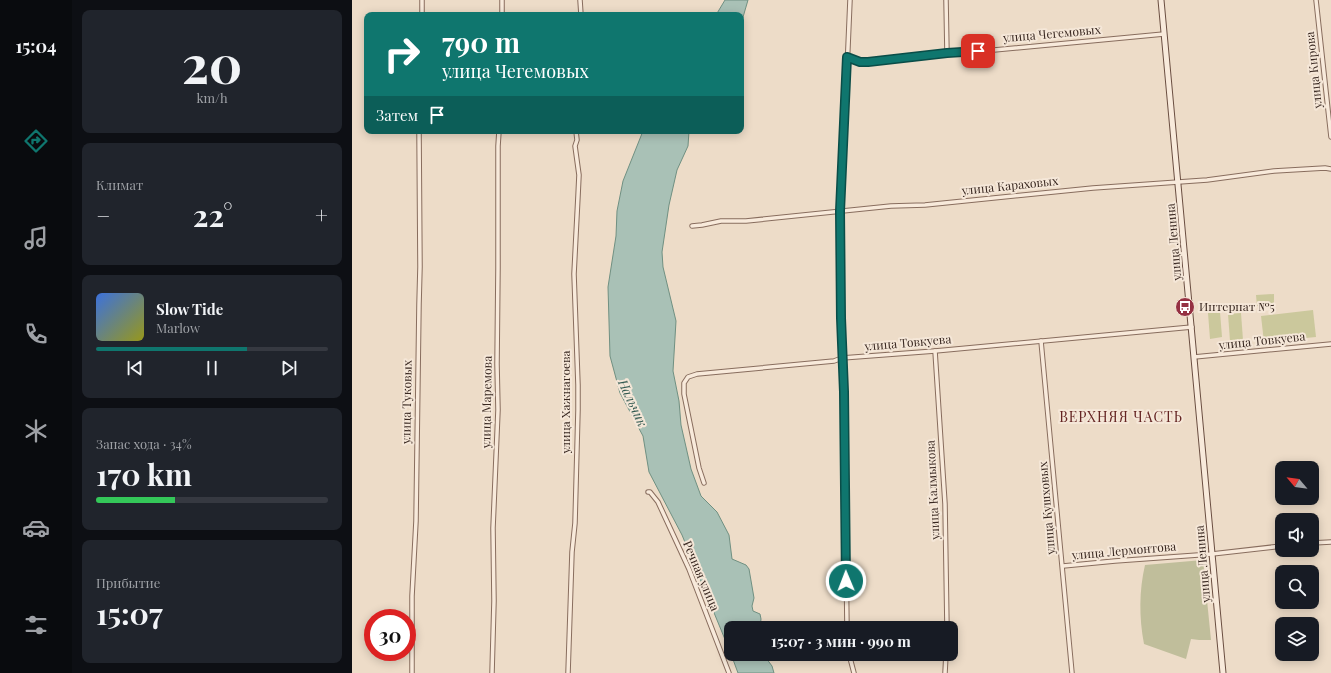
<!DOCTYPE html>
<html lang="ru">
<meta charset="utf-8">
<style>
body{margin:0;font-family:"Playfair Display",serif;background:#20242c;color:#f1f3f6;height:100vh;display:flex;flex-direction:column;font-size:15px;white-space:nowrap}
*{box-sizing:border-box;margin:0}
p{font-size:13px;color:#9ea1a6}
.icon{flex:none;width:22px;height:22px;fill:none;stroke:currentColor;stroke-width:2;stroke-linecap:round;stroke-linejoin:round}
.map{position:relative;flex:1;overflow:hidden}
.side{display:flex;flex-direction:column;gap:10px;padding:10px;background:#0d0f14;width:280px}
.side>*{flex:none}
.hud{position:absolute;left:12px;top:12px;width:380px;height:122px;border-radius:8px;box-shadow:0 2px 10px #0003;background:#0f766e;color:#fff;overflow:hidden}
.needle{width:26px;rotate:299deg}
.tools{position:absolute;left:923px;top:461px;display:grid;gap:8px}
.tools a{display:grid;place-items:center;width:44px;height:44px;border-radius:8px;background:#171b24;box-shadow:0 2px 10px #0003;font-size:20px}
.speed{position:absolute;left:12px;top:609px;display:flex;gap:8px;font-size:20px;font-weight:700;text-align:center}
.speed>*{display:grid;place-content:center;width:52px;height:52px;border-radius:50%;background:#171b24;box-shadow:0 2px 10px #0003;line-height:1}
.speed .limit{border:6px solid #d22;background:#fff;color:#111}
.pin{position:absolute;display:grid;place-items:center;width:34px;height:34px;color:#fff;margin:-17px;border-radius:8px;box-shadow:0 2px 6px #0006}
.me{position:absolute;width:44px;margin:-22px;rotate:359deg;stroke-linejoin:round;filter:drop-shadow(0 0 3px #0008)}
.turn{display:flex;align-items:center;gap:14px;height:84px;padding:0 12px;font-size:18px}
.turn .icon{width:52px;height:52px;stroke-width:2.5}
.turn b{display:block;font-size:28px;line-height:34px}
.then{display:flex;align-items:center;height:38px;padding:0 12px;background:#0003;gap:8px;font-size:15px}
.big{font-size:30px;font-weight:700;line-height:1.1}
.side .card{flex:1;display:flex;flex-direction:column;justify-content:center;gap:6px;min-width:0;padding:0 14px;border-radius:8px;background:#20242c}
.side .dial{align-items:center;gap:0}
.dial b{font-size:52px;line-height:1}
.song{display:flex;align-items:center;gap:12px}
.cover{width:48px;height:48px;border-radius:6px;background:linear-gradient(135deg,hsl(220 70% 55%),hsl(60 70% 35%))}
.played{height:4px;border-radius:2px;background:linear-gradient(90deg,#0f766e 65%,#363941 65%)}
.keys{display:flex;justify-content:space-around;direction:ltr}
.heat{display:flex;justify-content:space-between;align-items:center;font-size:22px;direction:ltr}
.charge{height:6px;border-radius:3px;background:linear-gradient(90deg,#34c759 34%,#363941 0)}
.trip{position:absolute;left:372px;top:621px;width:234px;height:40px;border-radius:8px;background:#171b24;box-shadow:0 2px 10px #0003;font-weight:700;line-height:40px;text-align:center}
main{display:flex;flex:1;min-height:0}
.tabs{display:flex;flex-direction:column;width:72px;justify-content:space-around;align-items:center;background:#090b0e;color:#9ea1a6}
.tabs .icon{width:28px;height:28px}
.tabs .current{color:#0f766e}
.tabs b{font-size:18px;color:#f1f3f6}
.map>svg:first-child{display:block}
.green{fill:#cbc89c}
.cemetery{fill:#c0be9b}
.water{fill:#a9c1b6;stroke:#709082}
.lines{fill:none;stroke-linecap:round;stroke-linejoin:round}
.street-casing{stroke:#886d5e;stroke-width:5.5}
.secondary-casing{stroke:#6a4e41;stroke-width:7}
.street{stroke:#f8eadb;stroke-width:3.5}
.secondary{stroke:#f8eadb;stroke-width:5}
.route-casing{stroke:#0a4d48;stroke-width:10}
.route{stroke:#0f766e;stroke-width:7}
.labels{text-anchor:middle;stroke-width:4;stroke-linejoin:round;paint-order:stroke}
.street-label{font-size:12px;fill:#392821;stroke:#f5e7d8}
.poi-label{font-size:12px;fill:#392821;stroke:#f5e7d8;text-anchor:start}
.water-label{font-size:13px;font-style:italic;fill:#31584f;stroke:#f5e7d8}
.quarter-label{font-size:14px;letter-spacing:1px;fill:#642422;stroke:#f5e7d8}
</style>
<main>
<nav class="tabs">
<b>15:04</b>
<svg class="icon current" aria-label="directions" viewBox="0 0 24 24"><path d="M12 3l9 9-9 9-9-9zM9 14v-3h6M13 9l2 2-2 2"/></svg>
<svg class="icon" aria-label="music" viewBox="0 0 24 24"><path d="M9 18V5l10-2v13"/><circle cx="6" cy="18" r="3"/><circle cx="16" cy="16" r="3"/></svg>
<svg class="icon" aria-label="phone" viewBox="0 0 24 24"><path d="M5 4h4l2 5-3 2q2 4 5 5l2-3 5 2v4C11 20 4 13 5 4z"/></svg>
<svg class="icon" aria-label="climate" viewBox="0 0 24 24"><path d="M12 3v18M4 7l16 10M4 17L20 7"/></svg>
<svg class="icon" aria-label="car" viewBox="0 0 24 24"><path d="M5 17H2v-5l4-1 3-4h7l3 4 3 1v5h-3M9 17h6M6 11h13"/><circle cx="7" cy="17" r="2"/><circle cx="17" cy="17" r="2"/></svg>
<svg class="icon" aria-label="filters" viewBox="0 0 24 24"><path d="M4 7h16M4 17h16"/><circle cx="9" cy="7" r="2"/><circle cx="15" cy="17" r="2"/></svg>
</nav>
<section class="side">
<div class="card dial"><b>20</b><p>km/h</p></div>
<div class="card"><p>Климат</p>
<div class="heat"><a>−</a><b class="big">22°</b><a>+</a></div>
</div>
<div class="card">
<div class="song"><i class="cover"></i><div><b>Slow Tide</b><p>Marlow</p></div></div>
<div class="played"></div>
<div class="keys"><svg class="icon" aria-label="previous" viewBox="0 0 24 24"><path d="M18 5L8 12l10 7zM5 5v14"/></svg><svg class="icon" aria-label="pause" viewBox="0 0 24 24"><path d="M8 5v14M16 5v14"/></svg><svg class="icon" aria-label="next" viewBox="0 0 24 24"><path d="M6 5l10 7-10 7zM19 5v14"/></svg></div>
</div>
<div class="card"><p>Запас хода · 34%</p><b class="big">170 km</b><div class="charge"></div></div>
<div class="card"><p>Прибытие</p><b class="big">15:07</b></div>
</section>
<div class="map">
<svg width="979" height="673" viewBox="0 0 979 673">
<rect width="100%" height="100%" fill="#eddcc8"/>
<g class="green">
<path d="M922 294V304L905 306 904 295Z"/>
<path d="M961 310 964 337 912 342 909 316Z"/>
<path d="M868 312 870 337 858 339 856 313Z"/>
<path d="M889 313 891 340 878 341 876 314Z"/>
</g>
<path class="cemetery" d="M851 560 859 640H847L839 639 834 659 792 644C787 617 787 591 793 565Z"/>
<g class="water">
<path d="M373 0H396L389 24V15H364Z"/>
<path d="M291 131H337L336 146 325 170 317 205 310 252 311 267 324 321 321 371 327 401 329 425 339 469 349 496 365 512 377 535 380 559 394 565 397 569 402 598 400 606 401 611 408 614 409 619 408 628H379V654L330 535 297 472 291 436 268 393 258 356 256 287 264 236 265 211 271 181Z"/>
<path d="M379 654H411L420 666 422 673H386Z"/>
</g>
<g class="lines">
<g class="street-casing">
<g id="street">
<path d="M228 0 229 15"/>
<path d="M594 0 595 53"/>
<path d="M964 0 979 137"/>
<path d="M70 15V0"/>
<path d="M150 15V0"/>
<path d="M495 57 507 62 516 61 595 53H610L812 34"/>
<path d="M340 226 350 225 369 221H394L539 206 573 205 741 188 855 180 922 171 973 168 979 169"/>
<path d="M689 341 720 673"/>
<path d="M583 351 593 504 595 628"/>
<path d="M842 357 979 344"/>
<path d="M352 483 347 468 332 394V383L336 377 345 374 482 361 490 358 583 351 840 327"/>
<path d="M296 492H298L306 502 337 569 377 673"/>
<path d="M960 543 979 542"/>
<path d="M711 566 763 561 860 554 930 546"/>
<path d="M495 628 492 392 489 318V211L498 0"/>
<path d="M497 654 502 673"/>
<path d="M60 673V596L64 521 67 304 68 267 67 131"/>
<path d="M140 673 142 601 141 528 146 410 145 364 146 268V146L147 131"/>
<path d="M216 673 220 552 223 523 226 410V385L222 274 226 196 227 175 223 146 225 140 224 131"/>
<path d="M593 673 594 654"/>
</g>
</g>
<g class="secondary-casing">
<path id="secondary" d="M809 0 871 673"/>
</g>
<use href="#street" class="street"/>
<use href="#secondary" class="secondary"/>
</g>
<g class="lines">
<g class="route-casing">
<path id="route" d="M494 581 492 392 489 318 488 211 495 57 508 62H516L595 53 626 51"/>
</g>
<use href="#route" class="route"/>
</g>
<defs>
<g id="bus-disc" transform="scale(1)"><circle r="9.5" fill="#953042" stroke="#f5e7d8"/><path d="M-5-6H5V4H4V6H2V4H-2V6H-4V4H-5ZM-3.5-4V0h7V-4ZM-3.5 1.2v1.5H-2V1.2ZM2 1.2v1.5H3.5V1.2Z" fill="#fff"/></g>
</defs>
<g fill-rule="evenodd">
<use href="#bus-disc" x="833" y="307"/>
</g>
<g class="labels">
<g class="street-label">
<text transform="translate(700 34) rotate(-5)" y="4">улица Чегемовых</text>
<text transform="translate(962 70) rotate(-96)" y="4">улица Кирова</text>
<text transform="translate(658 186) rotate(-6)" y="4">улица Караховых</text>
<text transform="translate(822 242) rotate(-95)" y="4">улица Ленина</text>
<text transform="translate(910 341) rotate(-6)" y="4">улица Товкуева</text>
<text transform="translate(556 343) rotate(-5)" y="4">улица Товкуева</text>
<text transform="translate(55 402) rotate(-89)" y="4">улица Туковых</text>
<text transform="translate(135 402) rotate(-89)" y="4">улица Маремова</text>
<text transform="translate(214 402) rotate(-90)" y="4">улица Хажнагоева</text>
<text transform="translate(581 490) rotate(-93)" y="4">улица Калмыкова</text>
<text transform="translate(695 508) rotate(-95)" y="4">улица Кушховых</text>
<text transform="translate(772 551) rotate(-5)" y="4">улица Лермонтова</text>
<text transform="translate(851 564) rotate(-95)" y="4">улица Ленина</text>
<text transform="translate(349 576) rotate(67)" y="4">Речная улица</text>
</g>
<g class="poi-label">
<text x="847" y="311">Интернат №5</text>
</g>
<g class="water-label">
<text transform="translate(281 403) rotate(65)" y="5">Нальчик</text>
</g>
<g class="quarter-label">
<text x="769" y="422">ВЕРХНЯЯ ЧАСТЬ</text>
</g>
</g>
</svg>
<div class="tools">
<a><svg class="needle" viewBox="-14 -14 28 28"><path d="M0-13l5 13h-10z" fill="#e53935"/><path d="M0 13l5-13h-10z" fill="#9ea1a6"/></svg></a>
<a><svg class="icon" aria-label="sound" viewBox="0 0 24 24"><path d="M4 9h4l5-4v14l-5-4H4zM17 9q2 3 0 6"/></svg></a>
<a><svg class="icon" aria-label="search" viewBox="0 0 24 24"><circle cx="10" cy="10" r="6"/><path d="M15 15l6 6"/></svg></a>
<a><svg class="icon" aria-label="layers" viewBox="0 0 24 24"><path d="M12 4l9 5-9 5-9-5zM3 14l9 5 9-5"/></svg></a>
</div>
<div class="speed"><div class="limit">30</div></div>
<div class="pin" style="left:626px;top:51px;background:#d93025"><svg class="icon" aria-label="arrive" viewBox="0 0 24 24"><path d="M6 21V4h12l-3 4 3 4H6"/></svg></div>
<svg class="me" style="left:494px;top:581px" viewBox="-20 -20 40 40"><circle r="17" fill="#0f766e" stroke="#fff" stroke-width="3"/><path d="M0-11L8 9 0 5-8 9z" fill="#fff"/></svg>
<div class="trip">15:07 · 3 мин · 990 m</div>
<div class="hud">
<div class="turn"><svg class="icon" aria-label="right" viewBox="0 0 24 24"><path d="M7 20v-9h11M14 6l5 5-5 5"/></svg><div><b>790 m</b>улица Чегемовых</div></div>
<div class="then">Затем<svg class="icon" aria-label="arrive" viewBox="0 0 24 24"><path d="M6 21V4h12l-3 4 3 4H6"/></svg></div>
</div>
</div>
</main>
